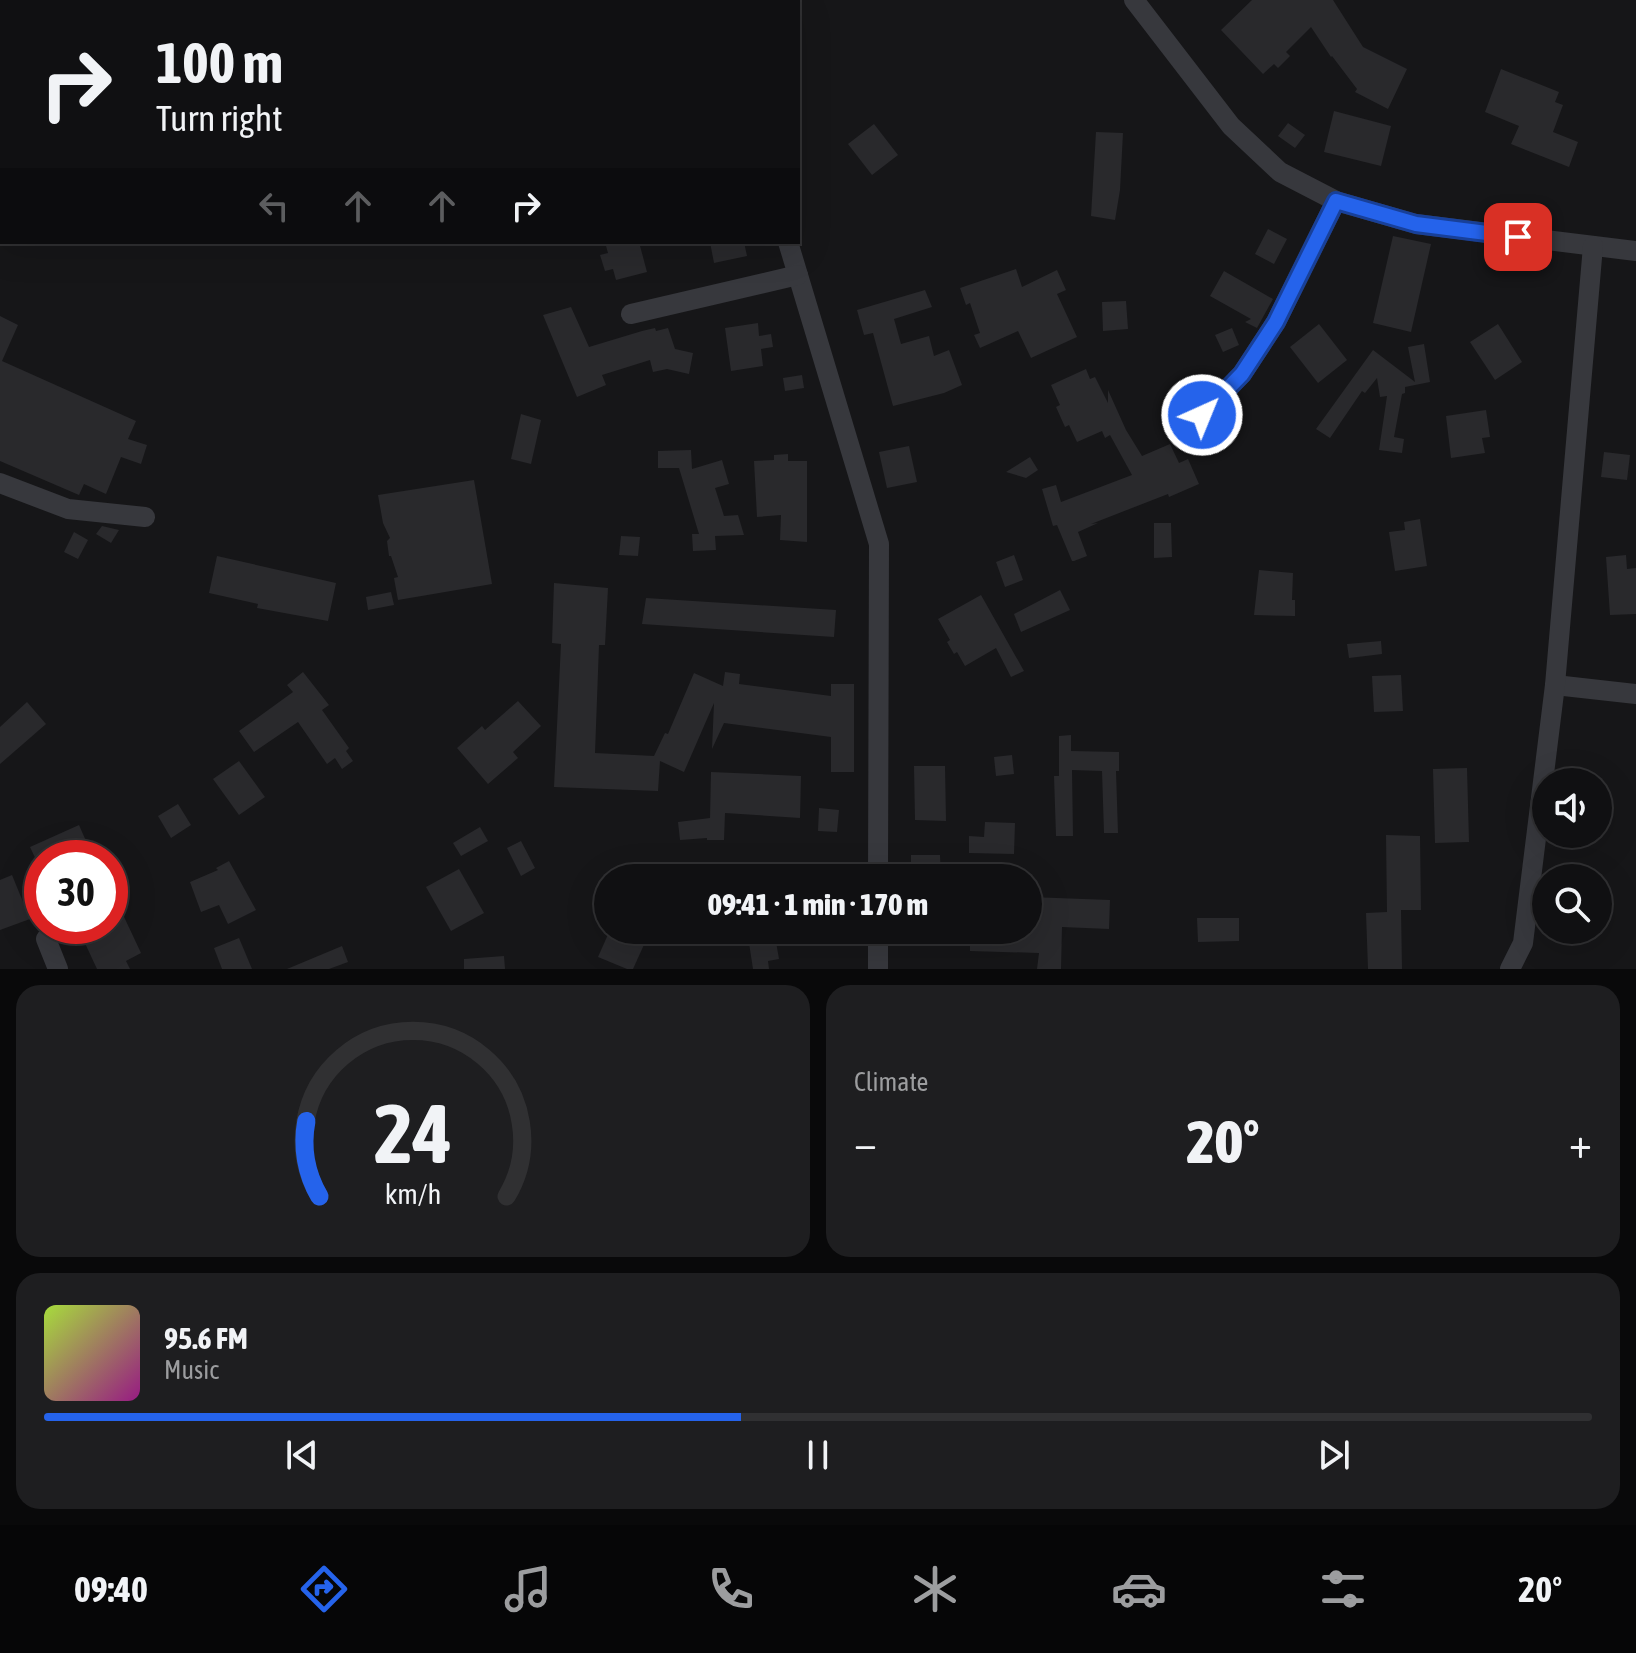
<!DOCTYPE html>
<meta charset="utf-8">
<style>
body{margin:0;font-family:"Asap Condensed",sans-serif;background:#1e1e20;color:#f1f3f6;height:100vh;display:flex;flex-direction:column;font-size:30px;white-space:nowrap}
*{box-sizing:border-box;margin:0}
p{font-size:26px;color:#9c9d9f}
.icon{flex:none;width:44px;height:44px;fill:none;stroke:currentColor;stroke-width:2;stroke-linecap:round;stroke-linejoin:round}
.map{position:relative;height:969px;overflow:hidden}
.side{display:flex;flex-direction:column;gap:16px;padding:16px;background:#09090a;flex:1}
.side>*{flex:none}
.hud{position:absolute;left:0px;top:0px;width:800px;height:244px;box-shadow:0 8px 32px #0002,0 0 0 2px #303032;background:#101012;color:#f1f3f6;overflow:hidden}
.controls{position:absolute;left:1532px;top:768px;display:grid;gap:16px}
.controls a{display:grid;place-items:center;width:80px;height:80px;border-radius:50%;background:#101012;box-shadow:0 8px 32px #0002,0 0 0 2px #303032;font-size:40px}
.speed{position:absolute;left:24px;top:840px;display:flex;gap:16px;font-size:40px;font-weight:700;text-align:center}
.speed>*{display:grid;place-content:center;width:104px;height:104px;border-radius:50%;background:#101012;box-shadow:0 8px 32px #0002,0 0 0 2px #303032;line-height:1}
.speed .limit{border:12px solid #d22;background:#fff;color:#111}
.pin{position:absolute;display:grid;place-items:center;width:68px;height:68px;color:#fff;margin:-34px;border-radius:16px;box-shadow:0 4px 12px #0006}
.me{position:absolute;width:88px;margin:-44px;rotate:44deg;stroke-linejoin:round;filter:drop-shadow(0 0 6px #0008)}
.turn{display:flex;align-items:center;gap:28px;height:168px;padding:0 24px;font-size:36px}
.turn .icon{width:104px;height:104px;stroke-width:2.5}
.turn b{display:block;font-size:56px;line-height:68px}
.lanes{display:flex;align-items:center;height:76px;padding:0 24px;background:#0003;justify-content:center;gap:40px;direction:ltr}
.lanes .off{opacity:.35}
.big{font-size:60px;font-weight:800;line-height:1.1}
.side .tile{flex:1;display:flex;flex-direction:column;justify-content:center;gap:12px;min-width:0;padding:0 28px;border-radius:24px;background:#1e1e20}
.side .dial{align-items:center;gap:0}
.dial svg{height:208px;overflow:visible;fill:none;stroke:#303032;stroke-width:7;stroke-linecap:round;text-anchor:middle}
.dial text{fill:#f1f3f6;stroke:none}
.song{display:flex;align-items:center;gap:24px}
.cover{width:96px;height:96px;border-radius:12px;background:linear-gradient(135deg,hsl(80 70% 55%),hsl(310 70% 35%))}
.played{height:8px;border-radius:4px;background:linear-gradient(90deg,#2563eb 45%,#303032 45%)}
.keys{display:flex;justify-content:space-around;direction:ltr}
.heat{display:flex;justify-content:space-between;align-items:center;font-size:44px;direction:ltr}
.side .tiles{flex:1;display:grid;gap:16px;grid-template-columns:1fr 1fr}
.tile:last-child{grid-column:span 2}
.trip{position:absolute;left:594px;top:864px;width:448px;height:80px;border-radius:40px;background:#101012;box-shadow:0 8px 32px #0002,0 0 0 2px #303032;font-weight:800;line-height:80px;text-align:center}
.dock{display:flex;height:128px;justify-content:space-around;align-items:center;background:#060607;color:#9c9d9f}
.dock .icon{width:56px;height:56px}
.dock .current{color:#2563eb}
.dock b{font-size:36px;color:#f1f3f6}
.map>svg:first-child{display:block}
.building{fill:#29292c}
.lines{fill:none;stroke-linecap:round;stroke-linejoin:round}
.minor{stroke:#37383d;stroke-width:20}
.route-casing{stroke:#184099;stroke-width:20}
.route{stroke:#2563eb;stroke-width:14}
</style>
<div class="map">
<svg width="1636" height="969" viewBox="0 0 1636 969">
<rect width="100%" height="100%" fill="#161618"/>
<g class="building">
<path d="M1252 0H1333L1363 47 1407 69 1388 109 1355 92 1357 89 1332 56 1331 57 1311 27 1286 52 1290 56 1278 68 1274 64 1263 74 1221 30Z"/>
<path d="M1501 69 1559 92 1555 102 1563 105 1553 132 1578 142 1569 167 1511 144 1519 126 1485 112Z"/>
<path d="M1334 111 1391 126 1381 166 1324 152Z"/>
<path d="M1288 123 1305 135 1295 148 1278 136Z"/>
<path d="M874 124 898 155 872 175 848 144Z"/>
<path d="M1096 132 1123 133 1120 190 1115 220 1091 216Z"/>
<path d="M1268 229 1287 239 1274 264 1255 254Z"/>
<path d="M1393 236 1431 244 1411 332 1373 323Z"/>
<path d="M605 242H639L647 272 616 280 613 269 605 271 600 255 608 253Z"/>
<path d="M710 242H744L747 256 714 263Z"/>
<path d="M1016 269 1022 287 1057 270 1066 290 1057 294 1077 337 1031 358 1018 331 980 348 974 335 980 333 970 303 966 305 960 288Z"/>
<path d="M1224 271 1273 299 1257 328 1245 322 1251 319 1210 296Z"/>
<path d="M925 290 932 307 894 319 901 344 929 336 934 356 949 350 962 385 944 393 893 406 873 333 864 335 857 310Z"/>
<path d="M1126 301 1128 329 1103 331 1102 302Z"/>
<path d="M571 307 589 347 642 331 655 328 656 331 668 328 675 349 693 353 689 374 667 369 653 372 650 360 602 375 606 385 577 397 543 315Z"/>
<path d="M0 316 18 325 2 361 136 421 128 439 147 445 141 464 121 457 106 494 84 484 79 495 0 461Z"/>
<path d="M758 323 759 336 771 334 773 347 761 349 763 366 731 371 725 328Z"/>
<path d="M1319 324 1347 360 1318 383 1290 347Z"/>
<path d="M1498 324 1522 362 1495 380 1470 342Z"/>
<path d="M1232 328 1239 345 1223 352 1215 335Z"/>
<path d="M1424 344 1430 382 1405 387V393L1402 394 1394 437 1404 439 1402 453 1379 450 1387 396 1380 397 1377 378 1365 393 1362 391 1330 438 1316 429 1373 350 1415 382 1408 347Z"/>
<path d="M1086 369 1090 379 1095 377 1108 403V390L1126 430 1142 456 1170 444 1179 463 1188 459 1199 484 1169 497 1168 494 1091 524 1098 523 1078 532 1087 556 1074 561H1072L1057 525 1053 526 1042 489 1056 485 1061 502 1132 475 1110 435 1105 438 1102 431 1077 442 1069 425 1065 427 1056 407 1060 405 1051 385Z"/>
<path d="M802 375 804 388 785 391 783 378Z"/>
<path d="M1486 410 1490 437 1482 438 1485 453 1451 458 1446 416Z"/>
<path d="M521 414 541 420 531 464 511 459Z"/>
<path d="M909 446 917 482 887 488 879 452Z"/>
<path d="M691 450 692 469 722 460 729 484 715 488 724 516 738 515 744 535 715 536 716 550 693 551 692 534H699L679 468H658V451Z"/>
<path d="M1604 452 1630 455 1627 480 1601 477Z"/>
<path d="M788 454V461H807V542L780 540 781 515 757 517 754 461 774 460V455Z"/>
<path d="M1030 457 1038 470 1026 478 1006 472Z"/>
<path d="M474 480 492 584 398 600 394 578 398 577 391 556H389L387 541 390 538 383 523 378 495Z"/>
<path d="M1420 519 1427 566 1395 571 1389 532 1405 530 1404 522Z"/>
<path d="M1154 523H1171L1172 557 1154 558Z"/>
<path d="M102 526 119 530 111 543 96 534Z"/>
<path d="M74 532 88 540 78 559 64 552Z"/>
<path d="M621 536 640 537 638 556 619 555Z"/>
<path d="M1014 555 1023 580 1005 587 996 562Z"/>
<path d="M1626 555 1627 569 1636 568V614L1610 615 1606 557Z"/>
<path d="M217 556 336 583 328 621 257 608 258 604 209 593Z"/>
<path d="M1259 570 1293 573 1292 600H1295V616L1254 615Z"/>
<path d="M554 583 608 588 605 645H599L595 753 654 756 665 733 668 734 694 673 723 686 725 672 740 674 739 684 831 696V684H854V772H831V737L724 723 712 749 714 703 684 772 660 761 658 791 554 787 561 644 552 643Z"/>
<path d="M1060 590 1070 610 1021 632 1014 614Z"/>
<path d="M391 592 394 605 368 610 366 597Z"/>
<path d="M981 595 1024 671 1011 677 996 648 965 666 957 652 954 654 947 642 950 640 938 619Z"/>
<path d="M646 598 836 610 834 637 642 624Z"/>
<path d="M1381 641 1382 654 1349 658 1347 644Z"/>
<path d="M303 672 329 705 322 710 349 748 346 751 353 761 342 769 335 758 327 764 298 722 254 752 239 731 293 692 287 685Z"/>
<path d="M1401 675 1403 711 1374 712 1372 676Z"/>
<path d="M518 701 541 726 513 752 518 758 488 784 457 748 482 726 485 730Z"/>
<path d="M27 702 46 724 0 764V727Z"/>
<path d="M1071 735V751L1119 752V771H1116L1118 833H1104L1102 771 1072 770 1073 836H1056L1054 776H1059V736Z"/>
<path d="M1012 755 1014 774 996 776 994 757Z"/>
<path d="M239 761 265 797 239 815 213 779Z"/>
<path d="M914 766H945L946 821 915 820Z"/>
<path d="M1467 768 1469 842 1435 843 1433 769Z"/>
<path d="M711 772 801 776 800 818 725 813 724 840H707V838L680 840 678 822 710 818Z"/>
<path d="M178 804 191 825 171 838 158 816Z"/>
<path d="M819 808 839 810 837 832 818 831Z"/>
<path d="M985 822 1015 823 1014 854 969 853V836L984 837Z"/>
<path d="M79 825 86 841 50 858H42V861L38 864 30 847Z"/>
<path d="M480 827 488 841 461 856 453 843Z"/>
<path d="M1386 835 1420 836 1421 910H1401L1402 969H1368L1366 913 1387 912Z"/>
<path d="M521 841 535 868 521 876 507 848Z"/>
<path d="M911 855H940L941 878H911Z"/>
<path d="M229 861 256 910 228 924 219 905 201 912 190 882 218 870 216 868Z"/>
<path d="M459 869 484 913 451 931 426 887Z"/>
<path d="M12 875 30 919 0 930V880Z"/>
<path d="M110 887 141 953 126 961 130 969H97L77 926H110Z"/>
<path d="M1030 897 1110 900 1109 929 1062 927 1061 969H1037L1039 953 970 951V930H1028Z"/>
<path d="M1197 918H1239V941L1198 942Z"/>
<path d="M610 930H628L647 938 633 969H627L598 957Z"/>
<path d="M747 930H774L779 959 768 961 769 969H753Z"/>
<path d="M239 938 252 969H222L214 948Z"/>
<path d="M342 946 348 962 329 969H287Z"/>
<path d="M504 956 505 969H464V959Z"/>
</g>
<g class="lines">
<g class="minor">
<path d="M689 0 690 2"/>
<path d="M1134 0 1231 126 1280 172 1336 201 1416 224 1636 251"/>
<path d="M788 242 879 544 878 878"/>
<path d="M631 314 798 275"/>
<path d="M1202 415 1242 374 1276 322 1336 201"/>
<path d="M0 483 68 509 145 517"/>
<path d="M1555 685 1636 694"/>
<path d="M46 939 58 969"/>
<path d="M878 969V930"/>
<path d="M1510 969 1523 943 1555 685 1593 246"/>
</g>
</g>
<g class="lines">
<g class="route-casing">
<path id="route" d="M1202 415 1242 374 1276 322 1336 201 1416 224 1518 237"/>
</g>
<use href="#route" class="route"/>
</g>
</svg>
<div class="controls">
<a><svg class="icon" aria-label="sound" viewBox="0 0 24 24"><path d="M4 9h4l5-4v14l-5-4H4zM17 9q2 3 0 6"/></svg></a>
<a><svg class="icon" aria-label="search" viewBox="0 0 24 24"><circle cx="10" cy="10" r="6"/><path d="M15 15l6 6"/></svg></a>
</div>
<div class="speed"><div class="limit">30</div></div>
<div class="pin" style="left:1518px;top:237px;background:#d93025"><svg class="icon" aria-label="arrive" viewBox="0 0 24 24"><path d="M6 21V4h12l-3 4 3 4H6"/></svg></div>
<svg class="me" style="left:1202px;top:415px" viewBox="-20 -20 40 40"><circle r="17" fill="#2563eb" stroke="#fff" stroke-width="3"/><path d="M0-11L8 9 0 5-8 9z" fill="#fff"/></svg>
<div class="trip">09:41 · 1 min · 170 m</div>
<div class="hud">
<div class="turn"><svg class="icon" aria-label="right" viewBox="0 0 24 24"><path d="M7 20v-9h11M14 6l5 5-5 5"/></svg><div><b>100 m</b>Turn right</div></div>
<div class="lanes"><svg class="icon off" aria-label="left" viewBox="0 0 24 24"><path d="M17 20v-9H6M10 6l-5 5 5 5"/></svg><svg class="icon off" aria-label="ahead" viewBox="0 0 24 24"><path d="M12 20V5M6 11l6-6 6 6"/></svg><svg class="icon off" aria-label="ahead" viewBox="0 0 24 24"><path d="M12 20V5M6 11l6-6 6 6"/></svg><svg class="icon" aria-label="right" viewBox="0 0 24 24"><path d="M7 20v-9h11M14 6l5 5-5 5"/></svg></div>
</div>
</div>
<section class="side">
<div class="tiles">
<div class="tile dial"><svg viewBox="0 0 100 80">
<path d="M14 69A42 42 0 1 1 86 69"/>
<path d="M14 69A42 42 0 0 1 9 40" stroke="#2563eb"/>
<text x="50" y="56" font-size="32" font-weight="700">24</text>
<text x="50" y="72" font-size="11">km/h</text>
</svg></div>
<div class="tile"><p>Climate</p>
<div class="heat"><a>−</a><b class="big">20°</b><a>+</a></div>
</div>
<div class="tile">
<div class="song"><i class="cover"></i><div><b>95.6 FM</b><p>Music</p></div></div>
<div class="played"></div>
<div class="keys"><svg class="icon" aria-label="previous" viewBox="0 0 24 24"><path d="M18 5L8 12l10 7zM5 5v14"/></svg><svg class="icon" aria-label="pause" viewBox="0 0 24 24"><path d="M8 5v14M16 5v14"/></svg><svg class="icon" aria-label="next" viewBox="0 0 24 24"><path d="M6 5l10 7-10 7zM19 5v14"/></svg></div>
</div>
</div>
</section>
<nav class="dock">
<b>09:40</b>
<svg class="icon current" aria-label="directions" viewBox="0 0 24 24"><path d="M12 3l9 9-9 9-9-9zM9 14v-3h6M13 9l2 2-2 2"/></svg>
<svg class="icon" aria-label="music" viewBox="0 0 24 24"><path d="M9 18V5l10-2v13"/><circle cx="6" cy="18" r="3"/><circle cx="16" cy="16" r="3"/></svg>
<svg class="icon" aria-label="phone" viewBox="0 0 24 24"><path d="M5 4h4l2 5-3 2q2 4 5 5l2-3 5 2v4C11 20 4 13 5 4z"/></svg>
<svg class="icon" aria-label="climate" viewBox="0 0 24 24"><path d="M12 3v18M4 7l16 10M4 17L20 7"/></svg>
<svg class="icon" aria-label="car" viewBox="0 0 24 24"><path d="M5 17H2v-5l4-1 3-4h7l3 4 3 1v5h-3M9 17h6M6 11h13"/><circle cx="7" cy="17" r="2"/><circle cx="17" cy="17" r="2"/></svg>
<svg class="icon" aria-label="filters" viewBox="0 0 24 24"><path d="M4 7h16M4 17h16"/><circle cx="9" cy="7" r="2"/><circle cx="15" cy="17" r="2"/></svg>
<b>20°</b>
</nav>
